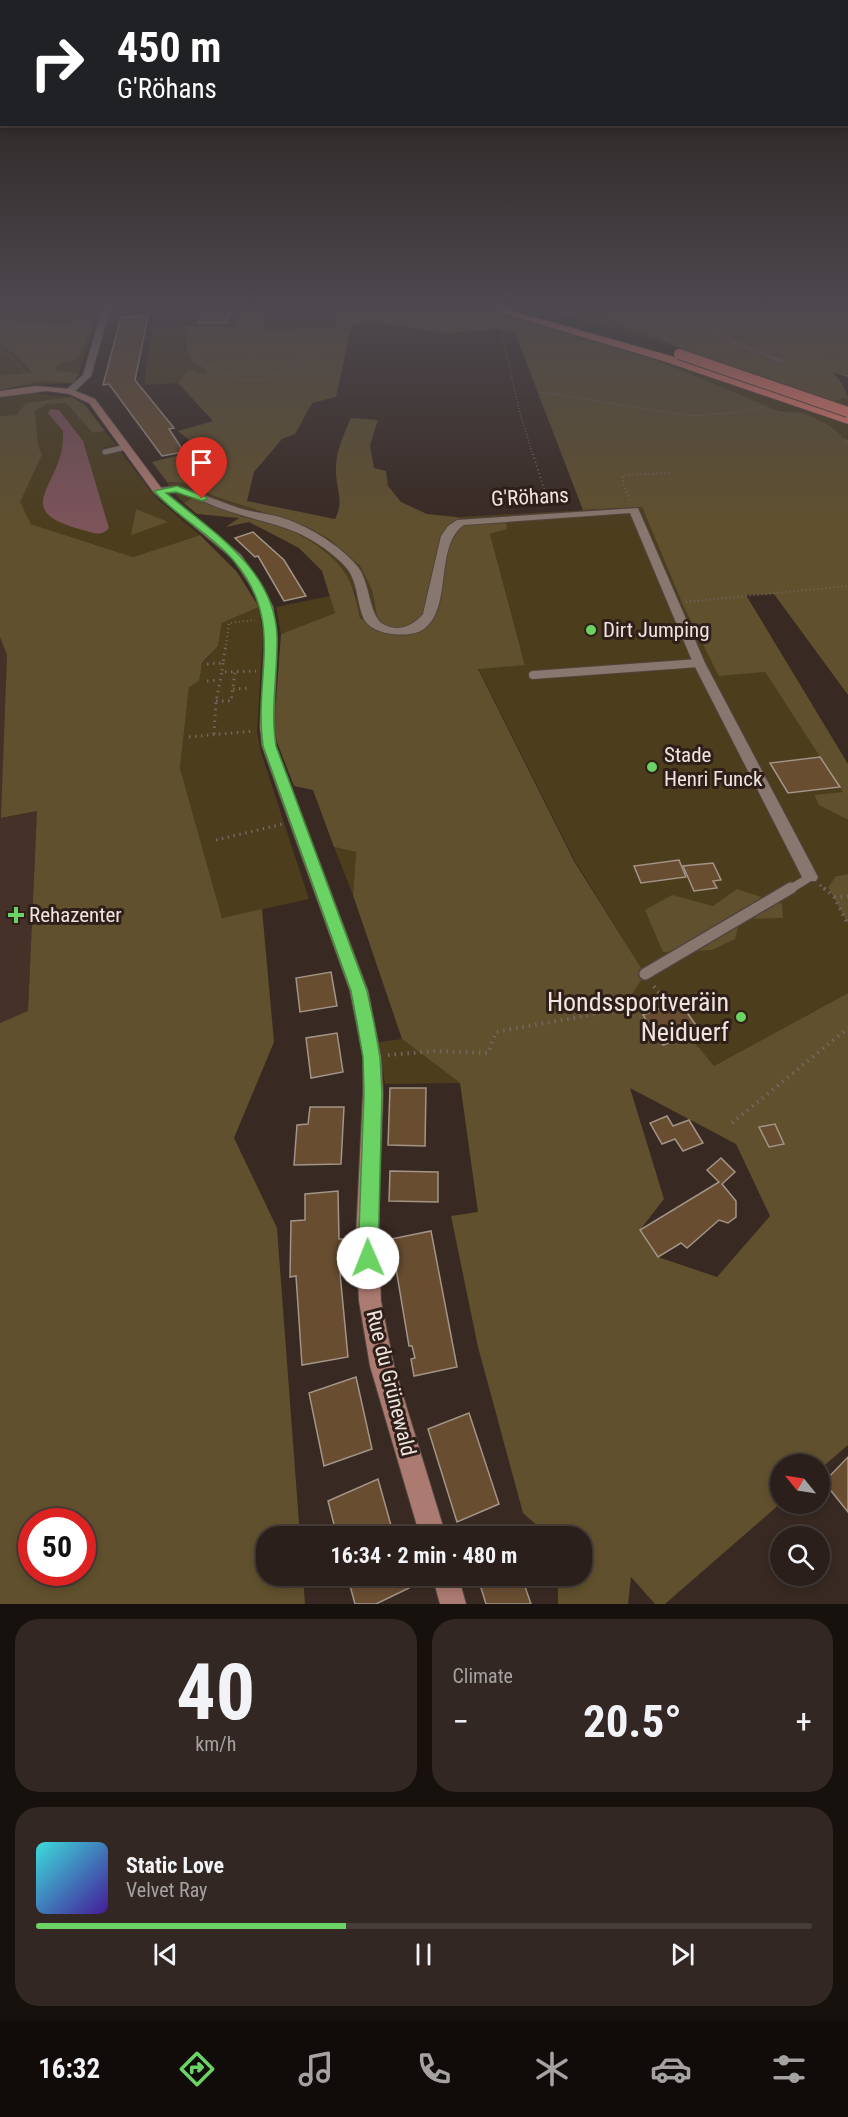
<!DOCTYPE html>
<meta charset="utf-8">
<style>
body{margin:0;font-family:"Roboto Condensed",sans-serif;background:#322723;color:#f1f3f6;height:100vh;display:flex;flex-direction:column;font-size:22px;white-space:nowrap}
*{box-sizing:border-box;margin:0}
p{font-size:20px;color:#a5a2a2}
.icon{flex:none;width:33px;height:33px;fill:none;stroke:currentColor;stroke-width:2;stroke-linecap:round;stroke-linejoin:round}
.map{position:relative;height:1604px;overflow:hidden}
.sheet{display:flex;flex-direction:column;gap:15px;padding:15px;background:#17110e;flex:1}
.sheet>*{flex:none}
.guide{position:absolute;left:0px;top:0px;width:849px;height:126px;box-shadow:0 3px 9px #0003,0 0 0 2px #463d39;background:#202124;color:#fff;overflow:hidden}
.needle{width:39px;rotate:300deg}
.controls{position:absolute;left:770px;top:1454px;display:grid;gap:12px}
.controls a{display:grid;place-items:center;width:60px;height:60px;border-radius:50%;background:#2a1f1a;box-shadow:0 3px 9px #0003,0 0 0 2px #463d39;font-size:30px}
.speed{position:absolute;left:18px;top:1508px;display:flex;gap:12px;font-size:30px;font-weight:700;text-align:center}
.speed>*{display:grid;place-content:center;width:78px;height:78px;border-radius:50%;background:#2a1f1a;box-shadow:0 3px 9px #0003,0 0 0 2px #463d39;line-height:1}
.speed .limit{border:9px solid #d22;background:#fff;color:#111}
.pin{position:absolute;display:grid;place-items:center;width:51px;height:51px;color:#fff;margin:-62px -26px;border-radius:50% 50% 50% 0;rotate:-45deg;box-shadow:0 0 6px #0007}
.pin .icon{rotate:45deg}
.me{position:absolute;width:66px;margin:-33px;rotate:359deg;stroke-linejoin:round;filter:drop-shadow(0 0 4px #0008)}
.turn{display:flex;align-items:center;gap:21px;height:126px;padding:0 18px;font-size:27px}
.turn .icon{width:78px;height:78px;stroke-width:2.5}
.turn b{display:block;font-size:42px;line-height:51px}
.big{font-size:45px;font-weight:700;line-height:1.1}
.sheet .card{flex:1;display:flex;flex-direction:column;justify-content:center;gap:9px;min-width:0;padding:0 21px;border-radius:24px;background:#322723}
.sheet .dial{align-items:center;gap:0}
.dial b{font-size:78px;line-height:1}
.song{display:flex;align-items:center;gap:18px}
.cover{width:72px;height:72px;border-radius:9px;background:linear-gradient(135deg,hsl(180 70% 55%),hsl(260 70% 35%))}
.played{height:6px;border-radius:3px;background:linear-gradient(90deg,#6bd363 40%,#463d39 40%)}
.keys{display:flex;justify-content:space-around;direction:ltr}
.heat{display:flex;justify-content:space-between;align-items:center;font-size:33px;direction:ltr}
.sheet .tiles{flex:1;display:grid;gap:15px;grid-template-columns:1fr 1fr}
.card:last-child{grid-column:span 2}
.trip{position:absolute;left:256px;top:1526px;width:336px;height:60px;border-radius:24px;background:#2a1f1a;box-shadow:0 3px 9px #0003,0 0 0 2px #463d39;font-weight:700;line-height:60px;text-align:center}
.tabs{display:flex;height:96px;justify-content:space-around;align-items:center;background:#110c0a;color:#a5a2a2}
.tabs .icon{width:42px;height:42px}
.tabs .current{color:#6bd363}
.tabs b{font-size:27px;color:#f1f3f6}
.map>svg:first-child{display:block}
.built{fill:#453127}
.green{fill:#4c3d1d}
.forest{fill:#60502d;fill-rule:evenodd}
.water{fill:#7d545a}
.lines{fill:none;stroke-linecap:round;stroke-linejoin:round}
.stream{stroke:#7d545a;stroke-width:3}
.building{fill:#684d31;stroke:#a29487;stroke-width:1.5}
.lane-far2-casing{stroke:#51443e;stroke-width:7}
.lane-far1-casing{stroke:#51443e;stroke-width:10}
.lane-casing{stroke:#51443e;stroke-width:14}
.street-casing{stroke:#51443e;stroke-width:2}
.secondary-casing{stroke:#51443e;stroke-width:2}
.highway-casing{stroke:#51443e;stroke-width:2}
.path-far3{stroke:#746761;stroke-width:1.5;stroke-dasharray:1 2;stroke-linecap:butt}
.path-far2{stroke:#746761;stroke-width:2;stroke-dasharray:1 3;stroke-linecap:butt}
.path-far1{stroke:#746761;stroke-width:3;stroke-dasharray:1.5 4.5;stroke-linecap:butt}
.path{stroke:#746761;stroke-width:4;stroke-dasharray:1.5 5;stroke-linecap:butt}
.lane-far2{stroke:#88776e;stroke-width:5}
.lane-far1{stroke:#88776e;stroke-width:8}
.lane{stroke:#88776e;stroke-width:11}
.street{fill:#88776e;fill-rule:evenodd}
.secondary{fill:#ab7a70;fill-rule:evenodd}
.highway{fill:#fc8273;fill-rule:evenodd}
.highway-bridge-casing{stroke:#51443e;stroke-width:12;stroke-linecap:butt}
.highway-bridge{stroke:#fc8273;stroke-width:10}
.route{fill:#6bd363;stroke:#468940;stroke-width:1.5}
.poi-dot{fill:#6bd363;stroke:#2e1f18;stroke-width:2}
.labels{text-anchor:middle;stroke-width:6;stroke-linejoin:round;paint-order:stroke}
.street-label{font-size:21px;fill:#efe4e0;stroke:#2e1f18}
.poi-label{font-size:21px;fill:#efe4e0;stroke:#2e1f18;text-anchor:start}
.near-poi-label{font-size:26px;fill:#efe4e0;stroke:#2e1f18;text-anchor:end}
</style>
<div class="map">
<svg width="848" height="1604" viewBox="0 0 848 1604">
<rect width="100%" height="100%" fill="#382922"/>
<g class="built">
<path d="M15 306H88L76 317 9 314 8 318 2 317Z"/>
<path d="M126 306H231L229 314H238L235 327H193L186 326 192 313 189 311 116 310Z"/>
<path d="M264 306H337L338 328 265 329Z"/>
<path d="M0 637 7 655 2 818 37 811 28 1012 0 1023Z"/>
</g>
<g class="green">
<path d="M0 306H15L2 317 7 318 9 314 76 317 88 306H100L79 374 73 383 19 386 0 390Z"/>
<path d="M529 306H589L617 321 659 337 674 346Z"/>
<path d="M185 327 187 350 208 371 203 374 189 369 178 383 144 385 152 328Z"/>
<path d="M720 361 834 400 844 398 848 400V440L843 439 827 424 805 413 779 411 662 362 696 373Z"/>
<path d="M34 393 72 397 26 403 16 415 0 416V398Z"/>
<path d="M66 403 93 433 105 431 116 445 103 448 107 455 121 452 157 499 200 535 133 557 31 524 19 502 42 455 38 445 35 411 47 404Z"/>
<path d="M167 482 186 483 214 496 305 526 329 539 360 566 372 590 379 627 360 618 355 592 321 550 298 533 241 517 192 498 184 503 170 489Z"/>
<path d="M642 507 682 603 765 672 844 792 814 796 820 805 848 820V874L836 876 828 887 848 924V993L714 1066 663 1045 631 996 645 974 575 861 478 668 525 664 490 534 506 529V523L477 524 456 517Z"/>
<path d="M330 596 335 613 281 634 276 607Z"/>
<path d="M259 607 263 636 257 731 261 752 309 899 222 918 180 768 189 687 202 664 218 646 222 623Z"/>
<path d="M334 847 356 852 353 895Z"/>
<path d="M402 1039 460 1083 385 1084 379 1042Z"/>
</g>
<g class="forest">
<path d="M231 306H264L265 329 337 328V306H465L537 324 662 362 779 411 805 413 827 424 843 439 848 440V695L774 594 746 595 848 764V820L819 805 814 795 843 792 765 672 719 676 682 603 642 507 583 510 515 333 498 329 447 333 367 321 362 324H352L336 397 312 403 295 434 282 439 254 472 247 501 335 519C344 501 337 492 336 473 335 453 343 436 351 418L378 420 370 445 374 468 386 471 388 486 401 502 427 514 456 517 477 524 506 523 507 529 490 534 525 665 478 669 574 861 645 974 631 996 663 1045 689 1036 714 1066 848 993V1445L819 1470V1464H780L781 1503 665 1604H655L631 1577 628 1604H558V1575H582V1536H549L523 1513 478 1347 451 1216 478 1212 460 1083 402 1039 353 895 356 852 334 847 313 790 294 786 277 742 274 728 281 634 335 613 322 571 299 548 249 522 226 527 239 518 197 514 184 503 192 498 240 514 241 517C275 518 322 542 343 570 353 584 357 601 360 618L379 627 372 590 360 566 329 539 305 526 214 496 186 483 167 482 152 462 193 452 195 445 178 431 213 421 178 383 189 369 203 374 208 371 193 363 187 350 185 327H234L238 315H229ZM630 1088 736 1144 770 1216 717 1277 658 1257 640 1230 664 1199Z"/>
<path d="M589 306H848V377L832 372C839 378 848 391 848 400L844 398 834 401 674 346 659 337 617 321Z"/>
<path d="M0 321 70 325 84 321 94 325 78 359 59 364 55 370 79 374 73 383 44 381 0 390V375L32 373 17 355 0 345Z"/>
<path d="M72 397 85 405 105 431 93 433 66 403 47 404 35 411 38 445 42 455 20 502 31 524 133 557 200 535 237 572 259 607 222 623 218 646 202 663 199 681 189 687 180 768 222 918 262 909 274 1042 234 1138 277 1228 300 1536H267V1575H303L305 1604H0V1023L28 1011 37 811 1 818 7 655 0 637V416L16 415 26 403ZM32 1521H82V1572H32Z"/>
<path d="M136 509 168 522 131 535Z"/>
<path d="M848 874V924L828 887 836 876Z"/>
<path d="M737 889 782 904 783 918 740 919 735 939 712 950 663 952 645 910 672 895 713 906Z"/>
</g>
<path class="water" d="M50 409 59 410 83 441 109 528C102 537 93 533 83 530 16 512 51 494 62 450 63 444 63 437 63 431L48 413Z"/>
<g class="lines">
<path class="stream" d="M681 306 692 311 690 317 736 343 784 362"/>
</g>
<g class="building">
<path d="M206 306H231L226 323H199Z"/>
<path d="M148 316 135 380 174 428 169 429 184 452 162 456 109 384 103 385 121 317Z"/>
<path d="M253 532 284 560 306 596 284 601 258 556 255 557 235 538Z"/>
<path d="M820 757 840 787 788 793 770 763Z"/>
<path d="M679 860 686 877 641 883 634 866Z"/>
<path d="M713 863 721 880 713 881 717 888 694 891 683 866Z"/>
<path d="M331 972 337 1006 300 1012 296 978Z"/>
<path d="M679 1001 700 1031 663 1045 643 1015Z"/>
<path d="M337 1033 343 1072 311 1078 306 1038Z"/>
<path d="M390 1088H426L425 1146 388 1145Z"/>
<path d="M310 1107H344L341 1164 294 1165 297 1125 308 1124Z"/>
<path d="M667 1116 673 1126 689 1120 703 1143 683 1151 675 1139 662 1144 650 1123Z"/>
<path d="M775 1124 784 1144 769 1147 759 1127Z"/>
<path d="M721 1158 735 1172 722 1184 736 1201V1217L728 1223 719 1220 687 1248 681 1243 658 1257 640 1230 719 1182 707 1170Z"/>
<path d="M390 1171 438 1172V1202L389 1201Z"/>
<path d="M338 1191 339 1239H343L344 1272 340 1273 348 1357 302 1365 296 1276 290 1277 291 1221 305 1220V1194Z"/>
<path d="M431 1231 457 1367 414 1376 411 1359 415 1358 412 1346H409L391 1239Z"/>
<path d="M356 1377 372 1449 324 1466 309 1393Z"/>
<path d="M469 1413 499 1504 457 1522 428 1429Z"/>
<path d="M848 1457V1512L824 1482Z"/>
<path d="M378 1479 394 1536H355L353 1530 337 1536 328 1501Z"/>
<path d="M347 1575H406L409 1588 376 1604H355Z"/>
<path d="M477 1575H521L531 1604H486Z"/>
</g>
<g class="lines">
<g class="lane-far2-casing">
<path id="lane-far2" d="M105 452 126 447"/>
</g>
<g class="lane-far1-casing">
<g id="lane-far1">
<path d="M533 675 699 663"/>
<path d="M789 890 810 877"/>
</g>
</g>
<g class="lane-casing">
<path id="lane" d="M645 974 791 888"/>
</g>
<g class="street-casing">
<g id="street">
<path d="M103 306H111L91 376 73 393H67V389L83 375Z"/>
<path d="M177 486C199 492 220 502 242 509 256 513 272 514 286 519 311 528 341 546 358 567 370 582 369 616 383 624 398 633 413 626 423 614L441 536 448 526 457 520 638 508 705 663 818 877 816 881H804L693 663 630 513 464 525C434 545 453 608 424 629 410 639 370 636 363 617 357 602 358 588 350 573 345 564 332 554 324 548 293 526 269 524 235 513 216 508 198 498 179 493 170 491 160 497 153 491L158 488Z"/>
</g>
</g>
<g class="secondary-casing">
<g id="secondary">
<path d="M35 386 71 389 95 399 162 489 241 555 262 585 273 607 277 635 274 727 276 746 368 991 381 1057 383 1093 378 1236 381 1301 394 1366 446 1536H420L370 1366 359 1301 356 1236 363 1093V1057L350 991 262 746 260 727 265 635 261 607 250 585 233 559 154 493 89 403 69 394 47 391 0 397V391Z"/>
<path d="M432 1575H458L466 1604H440Z"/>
</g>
</g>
<g class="highway-casing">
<path id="highway" d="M479 306H495L671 356 848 417V424L663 361Z"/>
</g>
<g class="path-far3">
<path d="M351 306 350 315 367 321"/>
<path d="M574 306 669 342"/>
<path d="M714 306 779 349 848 377"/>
<path d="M783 306 810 335 821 354 809 356 798 350"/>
<path d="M0 321 45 349H82"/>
<path d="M348 322 350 315"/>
<path d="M178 326 192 328"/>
<path d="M192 328 215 334 243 333 253 336 314 337 320 340C311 363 270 383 245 380 231 378 214 367 201 362L195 350Z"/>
<path d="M502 335 520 413 533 455"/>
<path d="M31 340 77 322 92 319"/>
<path d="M0 349 11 357 31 379"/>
<path d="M800 349 795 347 796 343 812 339"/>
<path d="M845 376 848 329"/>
<path d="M47 377 70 374"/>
<path d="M540 392 690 416 732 413 767 406"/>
<path d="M831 428 848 442"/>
</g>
<g class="path-far2">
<path d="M533 454 549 505"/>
<path d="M630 500 623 483V475L670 473"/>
<path d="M686 602 848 586"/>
<path d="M226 645 229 623 255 620"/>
</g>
<g class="path-far1">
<path d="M223 663 222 672 256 671"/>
<path d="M207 664 223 663 226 644"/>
<path d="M207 681 219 680"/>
<path d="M233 689 250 688"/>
<path d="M216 701H231L235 672"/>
<path d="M214 734 216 701 222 672"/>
<path d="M189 737 253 731"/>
<path d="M216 840 283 824"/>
<path d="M820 885 825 890"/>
</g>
<g class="path">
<path d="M824 888 834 897 848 924"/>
<path d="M834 897 848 896"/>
<path d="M388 1055 435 1051 488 1053 496 1032 607 1012 639 1009 662 997 653 985"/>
<path d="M732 1123 848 1028"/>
</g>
<use href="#lane-far2" class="lane-far2"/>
<use href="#lane-far1" class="lane-far1"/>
<use href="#lane" class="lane"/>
<use href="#street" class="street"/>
<use href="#secondary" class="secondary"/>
<use href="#highway" class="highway"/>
<g class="highway-bridge-casing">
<path id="highway-bridge" d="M679 354 848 412"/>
</g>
<use href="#highway-bridge" class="highway-bridge"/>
</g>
<linearGradient id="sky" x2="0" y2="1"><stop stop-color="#1f1713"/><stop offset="0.58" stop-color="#4d494f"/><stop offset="1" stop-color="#4d494f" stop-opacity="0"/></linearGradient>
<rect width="848" height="531" fill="url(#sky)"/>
<path class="route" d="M177 486 206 497 207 499 202 501 176 492 166 493C212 531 275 570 277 636 278 673 270 709 276 746L367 991 374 1023 380 1057 382 1093 378 1258 375 1265 368 1267 361 1265 358 1258 364 1093 363 1057 357 1023 351 991 263 746C253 677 286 622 234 561 211 534 177 517 154 491Z"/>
<g class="poi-dot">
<circle cx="591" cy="630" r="6"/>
<circle cx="652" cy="767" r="6"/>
<path d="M13 906h6v6h6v6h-6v6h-6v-6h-6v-6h6z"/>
<circle cx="741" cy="1017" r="6"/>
</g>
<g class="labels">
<g class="street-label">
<text transform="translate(530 497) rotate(-3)" y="7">G'Röhans</text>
<text transform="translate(391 1383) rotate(76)" y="7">Rue du Grünewald</text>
</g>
<g class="poi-label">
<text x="603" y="637">Dirt Jumping</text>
<text x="664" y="762">Stade<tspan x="664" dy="24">Henri Funck</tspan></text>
<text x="29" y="922">Rehazenter</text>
</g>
<g class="near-poi-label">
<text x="729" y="1011">Hondssportveräin<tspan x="729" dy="30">Neiduerf</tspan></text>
</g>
</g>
</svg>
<div class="controls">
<a><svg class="needle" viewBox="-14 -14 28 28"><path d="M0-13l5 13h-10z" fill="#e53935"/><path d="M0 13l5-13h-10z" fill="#a5a2a2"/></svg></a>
<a><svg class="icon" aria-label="search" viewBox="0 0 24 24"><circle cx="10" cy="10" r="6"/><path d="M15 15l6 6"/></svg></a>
</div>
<div class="speed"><div class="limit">50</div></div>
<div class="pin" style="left:202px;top:499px;background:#d93025"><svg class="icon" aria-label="arrive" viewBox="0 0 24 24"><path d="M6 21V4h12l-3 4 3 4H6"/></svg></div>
<svg class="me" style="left:368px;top:1258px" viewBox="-20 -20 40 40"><circle r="19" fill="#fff"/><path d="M0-13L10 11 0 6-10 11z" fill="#6bd363"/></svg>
<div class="trip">16:34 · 2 min · 480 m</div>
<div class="guide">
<div class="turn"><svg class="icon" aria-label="right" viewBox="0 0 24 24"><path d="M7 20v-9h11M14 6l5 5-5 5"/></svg><div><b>450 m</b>G'Röhans</div></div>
</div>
</div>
<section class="sheet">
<div class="tiles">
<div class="card dial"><b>40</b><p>km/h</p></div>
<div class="card"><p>Climate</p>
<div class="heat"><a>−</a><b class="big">20.5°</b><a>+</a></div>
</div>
<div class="card">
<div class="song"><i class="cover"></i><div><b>Static Love</b><p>Velvet Ray</p></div></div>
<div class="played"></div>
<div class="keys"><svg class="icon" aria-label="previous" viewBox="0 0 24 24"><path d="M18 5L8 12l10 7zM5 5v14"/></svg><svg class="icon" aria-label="pause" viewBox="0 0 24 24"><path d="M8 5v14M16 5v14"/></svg><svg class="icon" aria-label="next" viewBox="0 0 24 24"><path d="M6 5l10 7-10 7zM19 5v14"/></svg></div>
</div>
</div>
</section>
<nav class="tabs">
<b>16:32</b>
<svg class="icon current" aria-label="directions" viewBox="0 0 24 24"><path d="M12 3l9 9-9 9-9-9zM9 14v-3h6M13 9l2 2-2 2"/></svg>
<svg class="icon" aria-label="music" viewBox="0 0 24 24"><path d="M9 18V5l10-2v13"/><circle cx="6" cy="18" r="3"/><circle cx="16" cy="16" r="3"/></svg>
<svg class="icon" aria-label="phone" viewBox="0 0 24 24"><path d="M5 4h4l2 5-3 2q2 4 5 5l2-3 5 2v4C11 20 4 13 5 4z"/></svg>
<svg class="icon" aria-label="climate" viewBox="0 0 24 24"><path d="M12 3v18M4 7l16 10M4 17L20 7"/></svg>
<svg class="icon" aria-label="car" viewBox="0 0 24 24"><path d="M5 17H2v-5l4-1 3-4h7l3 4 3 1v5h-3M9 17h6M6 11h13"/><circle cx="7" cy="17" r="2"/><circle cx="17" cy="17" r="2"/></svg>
<svg class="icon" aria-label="filters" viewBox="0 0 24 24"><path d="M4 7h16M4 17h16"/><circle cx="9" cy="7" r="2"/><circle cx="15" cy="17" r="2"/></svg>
</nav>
